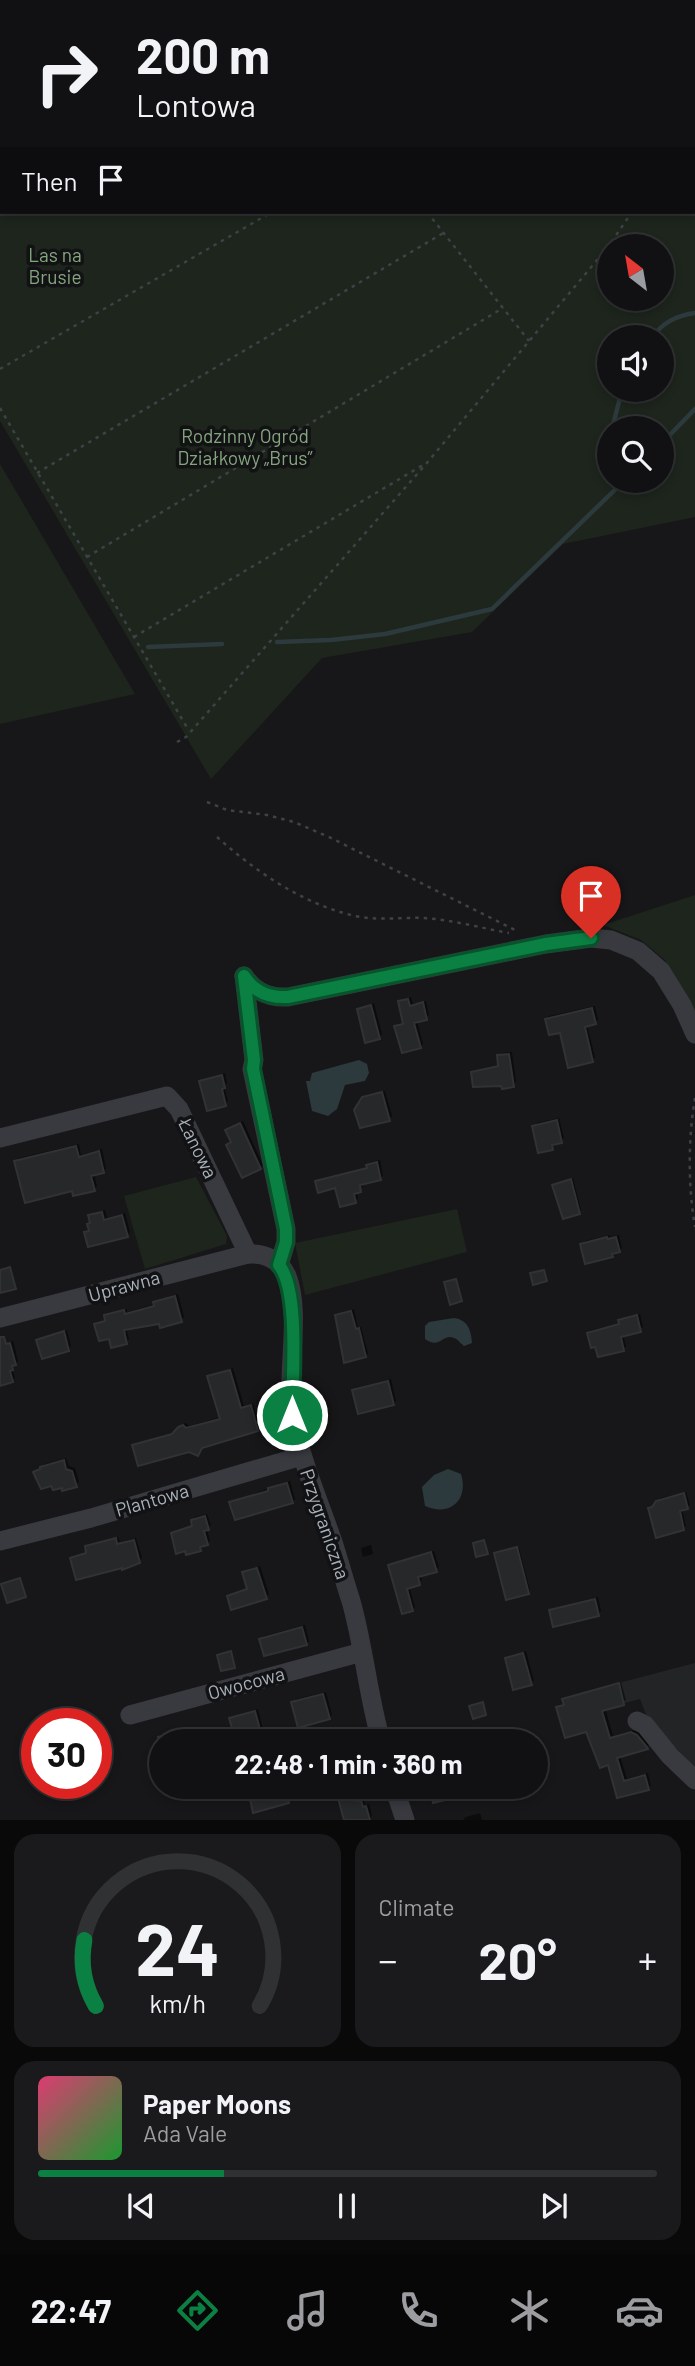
<!DOCTYPE html>
<meta charset="utf-8">
<style>
body{margin:0;font-family:Barlow,sans-serif;background:#1a1a1c;color:#f1f3f6;height:100vh;display:flex;flex-direction:column;font-size:26px;white-space:nowrap}
*{box-sizing:border-box;margin:0}
p{font-size:23px;color:#9c9da0}
.icon{flex:none;width:38px;height:38px;fill:none;stroke:currentColor;stroke-width:2;stroke-linecap:round;stroke-linejoin:round}
.map{position:relative;height:1820px;overflow:hidden}
.side{display:flex;flex-direction:column;gap:14px;padding:14px;background:#09090a;flex:1}
.side>*{flex:none}
.top-card{position:absolute;left:0px;top:0px;width:696px;height:214px;box-shadow:0 4px 10px #0003,0 0 0 2px #303133;background:#111113;color:#f1f3f6;overflow:hidden}
.needle{width:46px;rotate:329deg}
.fabs{position:absolute;left:597px;top:234px;display:grid;gap:14px}
.fabs a{display:grid;place-items:center;width:77px;height:77px;border-radius:50%;background:#111113;box-shadow:0 4px 10px #0003,0 0 0 2px #303133;font-size:35px}
.speed{position:absolute;left:21px;top:1708px;display:flex;gap:14px;font-size:35px;font-weight:700;text-align:center}
.speed>*{display:grid;place-content:center;width:91px;height:91px;border-radius:50%;background:#111113;box-shadow:0 4px 10px #0003,0 0 0 2px #303133;line-height:1}
.speed .limit{border:10px solid #d22;background:#fff;color:#111}
.pin{position:absolute;display:grid;place-items:center;width:60px;height:60px;color:#fff;margin:-72px -30px;border-radius:50% 50% 50% 0;rotate:-45deg;box-shadow:0 0 7px #0007}
.pin .icon{rotate:45deg}
.me{position:absolute;width:77px;margin:-38px;rotate:0deg;stroke-linejoin:round;filter:drop-shadow(0 0 5px #0008)}
.turn{display:flex;align-items:center;gap:24px;height:147px;padding:0 21px;font-size:32px}
.turn .icon{width:91px;height:91px;stroke-width:2.5}
.turn b{display:block;font-size:49px;line-height:60px}
.then{display:flex;align-items:center;height:66px;padding:0 21px;background:#0003;gap:14px;font-size:26px}
.big{font-size:52px;font-weight:700;line-height:1.1}
.side .tile{flex:1;display:flex;flex-direction:column;justify-content:center;gap:10px;min-width:0;padding:0 24px;border-radius:21px;background:#1a1a1c}
.side .dial{align-items:center;gap:0}
.dial svg{height:182px;overflow:visible;fill:none;stroke:#303133;stroke-width:7;stroke-linecap:round;text-anchor:middle}
.dial text{fill:#f1f3f6;stroke:none}
.song{display:flex;align-items:center;gap:21px}
.cover{width:84px;height:84px;border-radius:10px;background:linear-gradient(135deg,hsl(340 70% 55%),hsl(130 70% 35%))}
.played{height:7px;border-radius:4px;background:linear-gradient(90deg,#0b8043 30%,#303133 30%)}
.keys{display:flex;justify-content:space-around;direction:ltr}
.heat{display:flex;justify-content:space-between;align-items:center;font-size:38px;direction:ltr}
.side .tiles{flex:1;display:grid;gap:14px;grid-template-columns:1fr 1fr}
.tile:last-child{grid-column:span 2}
.trip{position:absolute;left:149px;top:1729px;width:399px;height:70px;border-radius:35px;background:#111113;box-shadow:0 4px 10px #0003,0 0 0 2px #303133;font-weight:700;line-height:70px;text-align:center}
.tabs{display:flex;height:112px;justify-content:space-around;align-items:center;background:#070708;color:#9c9da0}
.tabs .icon{width:49px;height:49px}
.tabs .selected{color:#0b8043}
.tabs b{font-size:32px;color:#f1f3f6}
.map>svg:first-child{display:block}
.built{fill:#232426}
.green{fill:#1d251d;fill-rule:evenodd}
.water{fill:#2c3a3e}
.shadow{fill:#0007}
.lines{fill:none;stroke-linecap:round;stroke-linejoin:round}
.stream{stroke:#2c3a3e;stroke-width:4.5}
.building{fill:#27282a;stroke:#313235;stroke-width:2}
.path{stroke:#3e4246;stroke-width:2.5;stroke-dasharray:3.5 5;stroke-linecap:butt}
.minor{stroke:#383a3f;stroke-width:19}
.route-casing{stroke:#07532c;stroke-width:18}
.route{stroke:#0b8043;stroke-width:12}
.labels{text-anchor:middle;stroke-width:7;stroke-linejoin:round;paint-order:stroke}
.park-label{font-size:19px;fill:#84a67e;stroke:#121214}
.street-label{font-size:19px;fill:#a8b1ba;stroke:#121214}
</style>
<div class="map">
<svg width="695" height="1820" viewBox="0 0 695 1820">
<rect width="100%" height="100%" fill="#171719"/>
<path class="built" d="M695 1663V1768L647 1718 640 1699 625 1703V1706L613 1709 607 1686Z"/>
<g class="green">
<path d="M0 0H695V517L563 544 472 632 322 658 211 779 0 421ZM2 2H695V212H2ZM609 247H662V299H609ZM609 338H662V390H609ZM609 429H662V481H609Z"/>
<path d="M0 464 135 694 0 724Z"/>
<path d="M695 895V1021L665 960 641 940 603 925Z"/>
<path d="M196 1177 227 1236 226 1244 145 1269 124 1196Z"/>
<path d="M457 1209 467 1252 305 1295 295 1243Z"/>
</g>
<g class="water">
<path d="M359 1060 367 1064 369 1073 365 1081 345 1085 337 1109 328 1116 312 1111 306 1081H310L312 1073Z"/>
<path d="M454 1318C468 1320 471 1330 472 1343L464 1346C460 1343 458 1339 454 1338 442 1333 441 1350 425 1339V1326L429 1322Z"/>
<path d="M448 1469 461 1474C469 1500 450 1517 425 1506L422 1487 434 1475Z"/>
</g>
<g class="shadow">
<path d="M411 997 413 1004 426 1001 429 1015 417 1021 423 1044 420 1047 396 1026 405 1022 400 1002Z"/>
<path d="M374 1003 382 1034 379 1037 359 1009Z"/>
<path d="M595 1006 598 1020 587 1025 595 1057 592 1060 546 1019 549 1016Z"/>
<path d="M512 1052 516 1082 513 1085 473 1073 476 1070 500 1064 499 1056 501 1053Z"/>
<path d="M225 1073 227 1083 224 1086 228 1101 225 1104 201 1082 204 1079Z"/>
<path d="M385 1091 392 1116 389 1119 364 1098 367 1095Z"/>
<path d="M559 1118 564 1138 554 1143 552 1148 534 1126 537 1123Z"/>
<path d="M243 1121 263 1165 260 1168 228 1145 232 1141 230 1128Z"/>
<path d="M79 1144 81 1155 102 1149 106 1169 94 1174 97 1186 94 1189H73L16 1161 19 1158Z"/>
<path d="M380 1160 383 1176 380 1178 362 1183 363 1187 356 1191 358 1198 355 1201 337 1186 317 1182 320 1179 368 1167 371 1162Z"/>
<path d="M573 1178 581 1210 579 1212 554 1185Z"/>
<path d="M105 1210 107 1218 125 1213 130 1232 127 1235 86 1232 92 1222 90 1216Z"/>
<path d="M610 1235V1237L619 1235 622 1248 612 1256 582 1244 585 1241Z"/>
<path d="M178 1294 184 1317 181 1320 126 1328 129 1339 126 1342 110 1337 96 1324 107 1320 106 1316 109 1313 127 1309V1312L155 1304 158 1300Z"/>
<path d="M354 1309 358 1328 361 1327 368 1353 365 1356 337 1315Z"/>
<path d="M640 1314 643 1327 623 1335 626 1346 623 1349 596 1344 589 1333 592 1330 620 1323 623 1318Z"/>
<path d="M67 1330 71 1346 69 1349 38 1340Z"/>
<path d="M13 1341 18 1361 12 1368 15 1378 0 1384V1345Z"/>
<path d="M233 1368 244 1406 253 1403 260 1427 257 1430 203 1446 198 1454 189 1450 134 1446 137 1443 176 1432 182 1424 186 1423 189 1426 221 1417 209 1376Z"/>
<path d="M391 1379 396 1401 394 1404 354 1391 357 1388Z"/>
<path d="M66 1458 69 1466 75 1468 79 1482 76 1485 35 1472 45 1464Z"/>
<path d="M290 1481 295 1499 292 1502H231Z"/>
<path d="M686 1492 690 1505 682 1509 686 1526 683 1528 650 1509 661 1498Z"/>
<path d="M207 1514 211 1525 207 1529 210 1541 202 1545 200 1550 173 1533 194 1525 192 1520 195 1517Z"/>
<path d="M118 1537 120 1542 136 1538 142 1558 139 1561 72 1558 88 1552 86 1547 89 1544Z"/>
<path d="M371 1545 373 1554 363 1557 361 1548Z"/>
<path d="M519 1548 530 1590 528 1592 496 1554Z"/>
<path d="M434 1551 439 1567 420 1575 422 1580 409 1586 415 1607 412 1610 390 1566 393 1563Z"/>
<path d="M260 1566 269 1594 266 1597 229 1596 249 1588 244 1573Z"/>
<path d="M598 1597 601 1611 598 1614 551 1610 554 1608Z"/>
<path d="M305 1625 309 1641 306 1644 261 1639 264 1636Z"/>
<path d="M526 1651 534 1681 531 1683 507 1658Z"/>
<path d="M621 1682 626 1700 605 1708 613 1736 635 1730 640 1732 649 1745 620 1756 627 1779 648 1773 651 1785 648 1788 618 1796 609 1763 587 1730 558 1708 565 1703 564 1699 567 1697Z"/>
<path d="M326 1692 332 1715 329 1718 293 1702 296 1699Z"/>
<path d="M258 1709 264 1733 261 1735 231 1719 234 1716Z"/>
<path d="M193 1727 197 1741H167L166 1736 169 1734Z"/>
<path d="M338 1787H356L360 1799 363 1798 365 1805 369 1804 372 1815 370 1820H346Z"/>
<path d="M431 1787H453L455 1793 435 1801Z"/>
<path d="M480 1813 482 1820H463L466 1817Z"/>
</g>
<g class="lines">
<g class="stream">
<path d="M651 338C664 322 675 316 695 313"/>
<path d="M612 429 622 390"/>
<path d="M662 443 695 409"/>
<path d="M605 465 609 442"/>
<path d="M277 642 331 640 385 634 492 609 624 481"/>
<path d="M148 647 222 644"/>
</g>
</g>
<g class="building">
<path d="M408 999 410 1006 423 1002 427 1020 414 1023 421 1048 402 1053 394 1026 403 1024 398 1001Z"/>
<path d="M371 1005 380 1039 365 1043 357 1009Z"/>
<path d="M592 1008 596 1024 585 1027 593 1062 568 1068 560 1033 549 1035 545 1019Z"/>
<path d="M509 1054 514 1087 502 1089 501 1086 473 1087 471 1072 498 1066 497 1055Z"/>
<path d="M222 1075 225 1088 222 1089 226 1106 207 1111 199 1081Z"/>
<path d="M382 1092 390 1121 360 1128 354 1110 362 1097Z"/>
<path d="M557 1120 562 1143 552 1145 553 1150 538 1153 532 1126Z"/>
<path d="M240 1123 261 1169 242 1178 226 1145 231 1142 225 1130Z"/>
<path d="M76 1146 79 1157 99 1151 104 1173 91 1176 95 1191 73 1196 72 1191 25 1203 14 1161Z"/>
<path d="M377 1162 381 1180 360 1185 361 1192 354 1194 356 1203 340 1207 335 1188 318 1193 315 1181 367 1168 366 1165Z"/>
<path d="M571 1179 580 1214 563 1219 552 1185Z"/>
<path d="M102 1212 104 1220 122 1215 128 1237 88 1247 84 1232 89 1231 87 1224 90 1223 88 1215Z"/>
<path d="M607 1237 608 1239 616 1237 620 1252 612 1254 613 1257 585 1264 580 1244Z"/>
<path d="M10 1267 16 1289 0 1293V1270Z"/>
<path d="M544 1270 547 1281 533 1285 530 1273Z"/>
<path d="M456 1279 462 1301 450 1305 444 1282Z"/>
<path d="M175 1296 182 1322 160 1328 159 1324 124 1330 127 1344 111 1348 109 1339 99 1341 94 1324 105 1321 104 1315 124 1310 125 1314 154 1306 153 1302Z"/>
<path d="M351 1311 356 1329 359 1328 366 1357 344 1363 335 1315Z"/>
<path d="M637 1315 641 1332 621 1337 624 1351 598 1357 595 1347 591 1348 587 1333 619 1324 618 1320Z"/>
<path d="M64 1331 69 1351 42 1359 36 1340Z"/>
<path d="M0 1337H4L6 1344 10 1343 16 1365 12 1366 13 1370 10 1371 13 1382 0 1386Z"/>
<path d="M230 1370 241 1408 251 1405 258 1431 202 1448 198 1456 189 1452 138 1466 132 1445 172 1434 178 1427 183 1425 186 1428 220 1419 207 1376Z"/>
<path d="M388 1381 394 1405 358 1414 352 1390Z"/>
<path d="M64 1460 66 1469 72 1471 77 1487 62 1491V1488L53 1490 51 1486 41 1489 33 1472 40 1469V1467Z"/>
<path d="M287 1483 293 1503 235 1520 229 1502 268 1491V1488Z"/>
<path d="M684 1493 688 1509 680 1511 684 1530 656 1538 648 1508 652 1507 656 1501Z"/>
<path d="M205 1516 209 1530 204 1531 208 1545 200 1547 201 1551 186 1555 185 1551 176 1554 171 1533 192 1526 191 1520Z"/>
<path d="M116 1538 117 1544 134 1540 140 1563 122 1570V1568L76 1580 70 1558 86 1553 85 1546Z"/>
<path d="M484 1540 488 1554 476 1557 473 1543Z"/>
<path d="M517 1547 529 1594 506 1600 494 1553Z"/>
<path d="M431 1552 437 1572 418 1577 420 1585 407 1589 413 1611 402 1614 388 1565Z"/>
<path d="M257 1568 267 1599 231 1610 227 1596 247 1589 242 1572Z"/>
<path d="M20 1578 26 1597 7 1603 1 1584Z"/>
<path d="M595 1599 599 1616 553 1627 549 1610Z"/>
<path d="M302 1627 307 1645 264 1656 259 1639Z"/>
<path d="M231 1651 235 1668 221 1671 217 1655Z"/>
<path d="M523 1653 532 1685 513 1690 505 1658Z"/>
<path d="M619 1683 624 1705 602 1711 610 1738 631 1732 637 1735 647 1747 648 1749 617 1758 624 1781 645 1775 649 1790 617 1798 608 1765 600 1768 586 1732 565 1738 556 1707 564 1705 562 1699Z"/>
<path d="M323 1694 330 1719 298 1728 291 1702Z"/>
<path d="M483 1702 486 1715 473 1719 469 1706Z"/>
<path d="M255 1711 262 1737 248 1741H242L241 1736 235 1738 229 1718Z"/>
<path d="M191 1729 194 1741H159L158 1737Z"/>
<path d="M335 1787H353L357 1801 361 1800 363 1807 366 1806 370 1820H344Z"/>
<path d="M431 1787H450L453 1798 433 1803Z"/>
<path d="M285 1789 289 1803 253 1813 250 1799Z"/>
</g>
<g class="lines">
<g class="path">
<path d="M624 0 625 2"/>
<path d="M695 66V67"/>
<path d="M427 212 529 341"/>
<path d="M0 369 272 212"/>
<path d="M0 408 189 731"/>
<path d="M37 473 445 232"/>
<path d="M87 557 503 308"/>
<path d="M134 637 423 465"/>
<path d="M177 742 186 737 426 464 608 247 632 212"/>
<path d="M207 802 227 810 267 815 294 822 329 837 517 931"/>
<path d="M217 837C256 872 303 904 355 916 378 921 401 917 424 918 453 920 481 928 509 933"/>
<path d="M695 1098C688 1139 688 1186 695 1227"/>
</g>
<g class="minor">
<path d="M244 976C255 992 269 998 288 997L546 944 591 938 611 940 638 951 661 971 682 1005 695 1034"/>
<path d="M244 976 254 1060 252 1069 286 1229V1242L279 1265"/>
<path d="M0 1138 167 1096 179 1109 248 1254C265 1253 280 1260 287 1276 302 1313 285 1379 293 1419 302 1463 320 1504 334 1545 340 1564 345 1583 351 1601 364 1647 368 1695 381 1741"/>
<path d="M0 1318 248 1254"/>
<path d="M0 1541 91 1518 302 1456"/>
<path d="M130 1715 362 1652"/>
<path d="M637 1721 645 1725 670 1756 695 1780"/>
<path d="M394 1787 405 1820"/>
</g>
</g>
<g class="lines">
<g class="route-casing">
<path id="route" d="M292 1415C292 1379 300 1291 279 1265L286 1242V1229L253 1069 254 1060 244 976C254 992 269 998 288 997L546 944 591 938"/>
</g>
<use href="#route" class="route"/>
</g>
<g class="labels">
<g class="park-label">
<text x="55" y="262">Las na<tspan x="55" dy="22">Brusie</tspan></text>
<text x="245" y="443">Rodzinny Ogród<tspan x="245" dy="22">Działkowy „Brus”</tspan></text>
</g>
<g class="street-label">
<text transform="translate(198 1148) rotate(64)" y="7">Łanowa</text>
<text transform="translate(124 1286) rotate(-15)" y="7">Uprawna</text>
<text transform="translate(152 1500) rotate(-16)" y="7">Plantowa</text>
<text transform="translate(325 1524) rotate(71)" y="7">Przygraniczna</text>
<text transform="translate(246 1683) rotate(-15)" y="7">Owocowa</text>
</g>
</g>
</svg>
<div class="fabs">
<a><svg class="needle" viewBox="-14 -14 28 28"><path d="M0-13l5 13h-10z" fill="#e53935"/><path d="M0 13l5-13h-10z" fill="#9c9da0"/></svg></a>
<a><svg class="icon" aria-label="sound" viewBox="0 0 24 24"><path d="M4 9h4l5-4v14l-5-4H4zM17 9q2 3 0 6"/></svg></a>
<a><svg class="icon" aria-label="search" viewBox="0 0 24 24"><circle cx="10" cy="10" r="6"/><path d="M15 15l6 6"/></svg></a>
</div>
<div class="speed"><div class="limit">30</div></div>
<div class="pin" style="left:591px;top:938px;background:#d93025"><svg class="icon" aria-label="arrive" viewBox="0 0 24 24"><path d="M6 21V4h12l-3 4 3 4H6"/></svg></div>
<svg class="me" style="left:292px;top:1415px" viewBox="-20 -20 40 40"><circle r="17" fill="#0b8043" stroke="#fff" stroke-width="3"/><path d="M0-11L8 9 0 5-8 9z" fill="#fff"/></svg>
<div class="trip">22:48 · 1 min · 360 m</div>
<div class="top-card">
<div class="turn"><svg class="icon" aria-label="right" viewBox="0 0 24 24"><path d="M7 20v-9h11M14 6l5 5-5 5"/></svg><div><b>200 m</b>Lontowa</div></div>
<div class="then">Then<svg class="icon" aria-label="arrive" viewBox="0 0 24 24"><path d="M6 21V4h12l-3 4 3 4H6"/></svg></div>
</div>
</div>
<section class="side">
<div class="tiles">
<div class="tile dial"><svg viewBox="0 0 100 80">
<path d="M14 69A42 42 0 1 1 86 69"/>
<path d="M14 69A42 42 0 0 1 9 40" stroke="#0b8043"/>
<text x="50" y="56" font-size="32" font-weight="700">24</text>
<text x="50" y="72" font-size="11">km/h</text>
</svg></div>
<div class="tile"><p>Climate</p>
<div class="heat"><a>−</a><b class="big">20°</b><a>+</a></div>
</div>
<div class="tile">
<div class="song"><i class="cover"></i><div><b>Paper Moons</b><p>Ada Vale</p></div></div>
<div class="played"></div>
<div class="keys"><svg class="icon" aria-label="previous" viewBox="0 0 24 24"><path d="M18 5L8 12l10 7zM5 5v14"/></svg><svg class="icon" aria-label="pause" viewBox="0 0 24 24"><path d="M8 5v14M16 5v14"/></svg><svg class="icon" aria-label="next" viewBox="0 0 24 24"><path d="M6 5l10 7-10 7zM19 5v14"/></svg></div>
</div>
</div>
</section>
<nav class="tabs">
<b>22:47</b>
<svg class="icon selected" aria-label="directions" viewBox="0 0 24 24"><path d="M12 3l9 9-9 9-9-9zM9 14v-3h6M13 9l2 2-2 2"/></svg>
<svg class="icon" aria-label="music" viewBox="0 0 24 24"><path d="M9 18V5l10-2v13"/><circle cx="6" cy="18" r="3"/><circle cx="16" cy="16" r="3"/></svg>
<svg class="icon" aria-label="phone" viewBox="0 0 24 24"><path d="M5 4h4l2 5-3 2q2 4 5 5l2-3 5 2v4C11 20 4 13 5 4z"/></svg>
<svg class="icon" aria-label="climate" viewBox="0 0 24 24"><path d="M12 3v18M4 7l16 10M4 17L20 7"/></svg>
<svg class="icon" aria-label="car" viewBox="0 0 24 24"><path d="M5 17H2v-5l4-1 3-4h7l3 4 3 1v5h-3M9 17h6M6 11h13"/><circle cx="7" cy="17" r="2"/><circle cx="17" cy="17" r="2"/></svg>
</nav>
